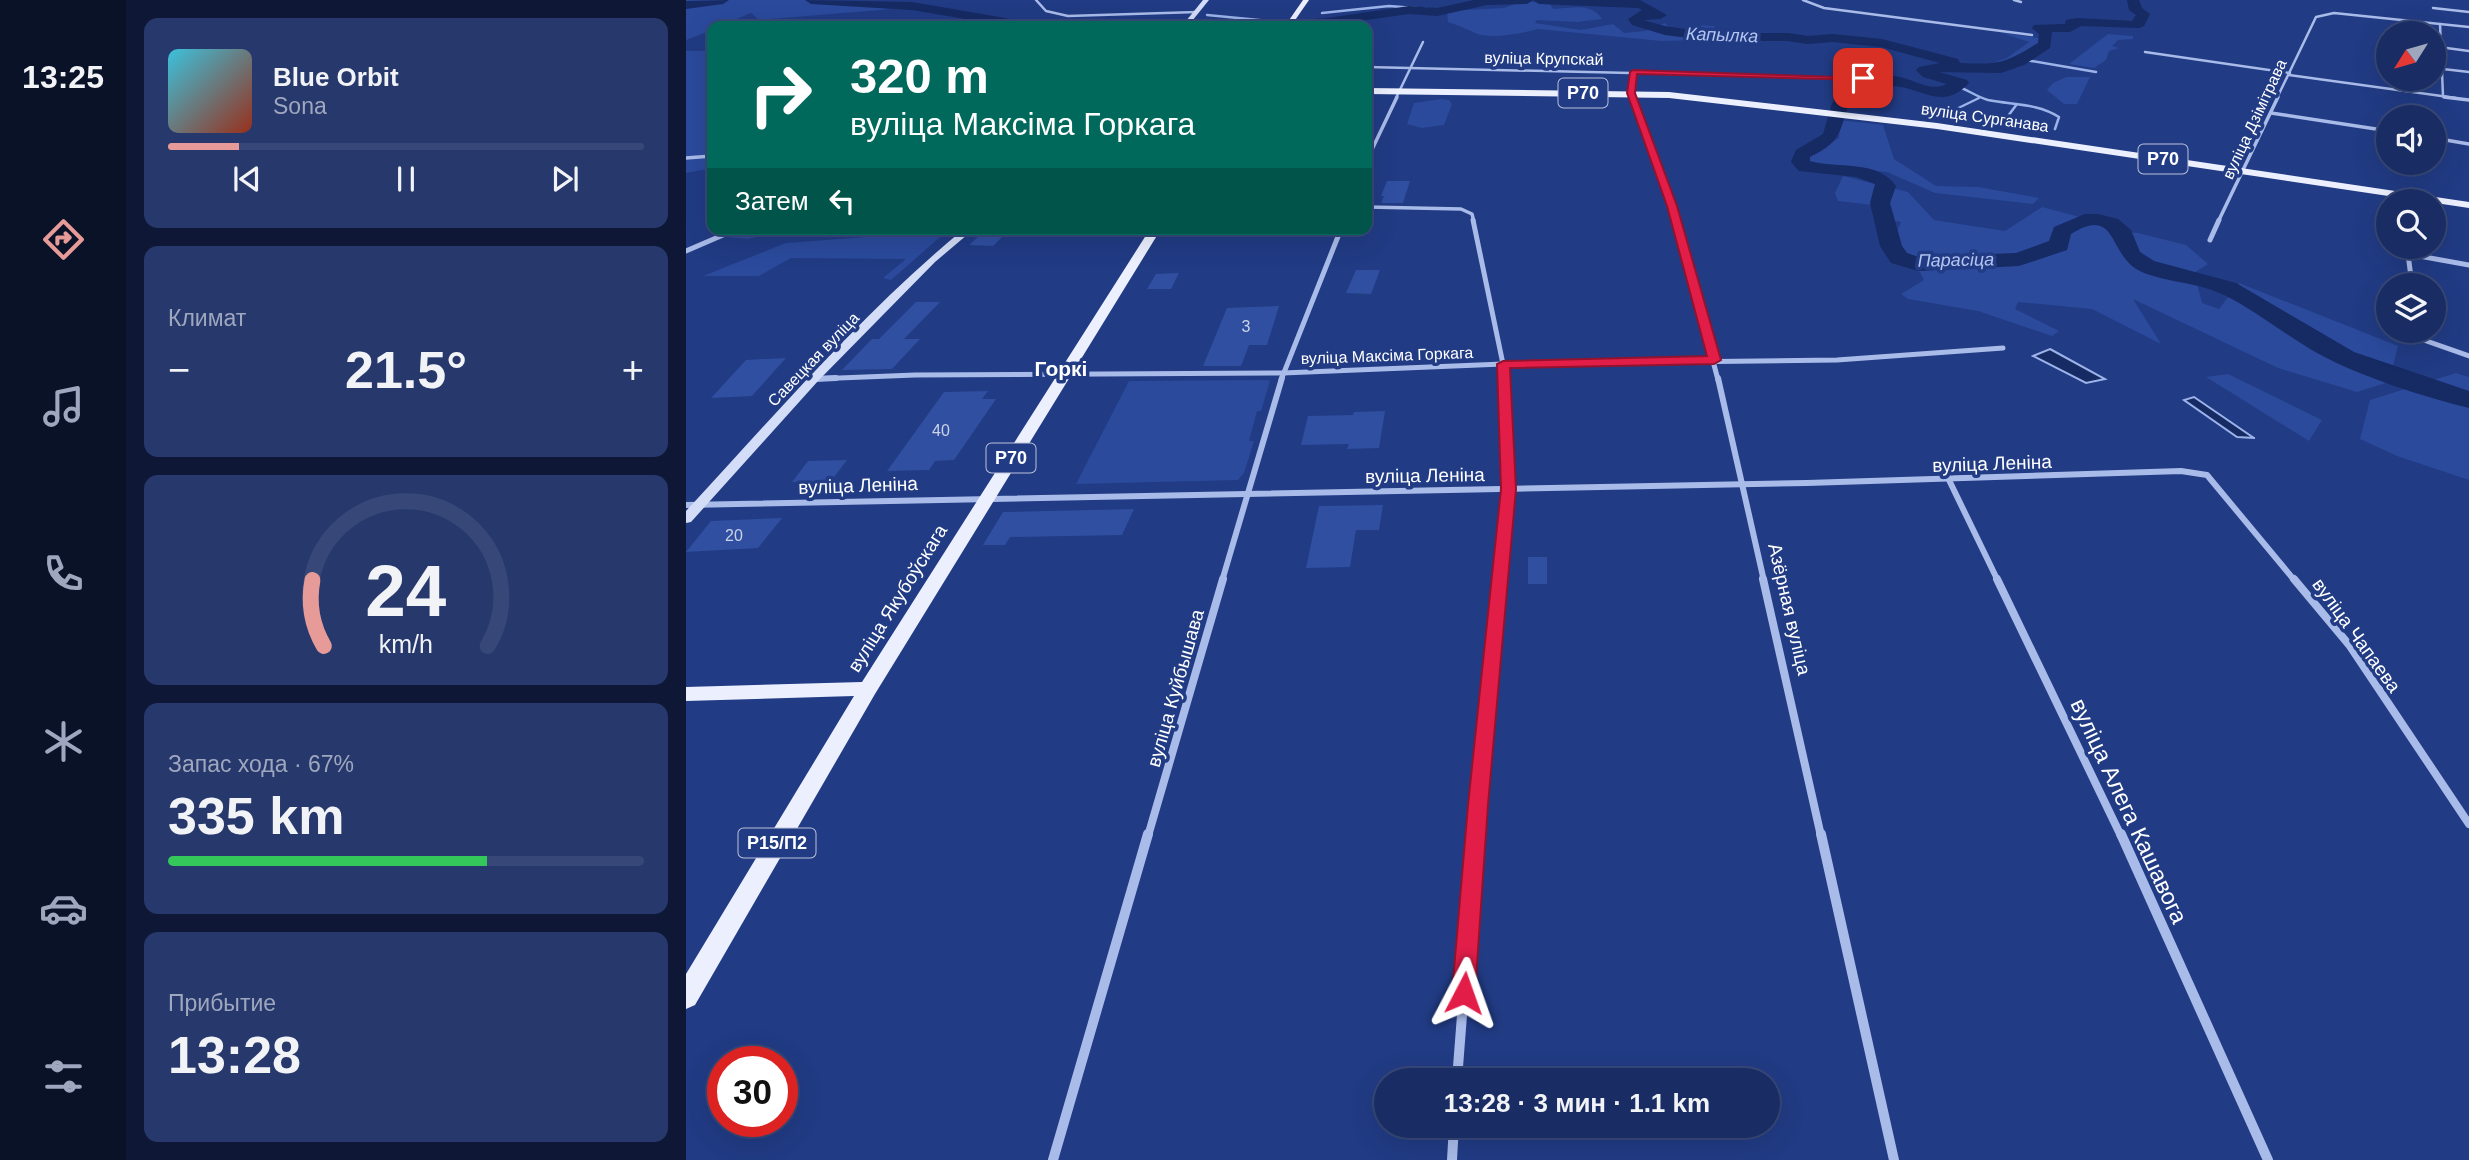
<!DOCTYPE html>
<html lang="ru">
<meta charset="utf-8">
<style>
body{margin:0;font-family:Helvetica,sans-serif;background:#26386c;color:#f1f3f6;height:100vh;display:flex;flex-direction:column;font-size:26px;white-space:nowrap}
*{box-sizing:border-box;margin:0}
p{font-size:23px;color:#9fa7be}
.icon{flex:none;width:38px;height:38px;fill:none;stroke:currentColor;stroke-width:2;stroke-linecap:round;stroke-linejoin:round}
.map{position:relative;flex:1;overflow:hidden}
.side{display:flex;flex-direction:column;gap:18px;padding:18px;background:#0e1836;width:560px}
.side>*{flex:none}
.banner{position:absolute;left:21px;top:21px;width:665px;height:214px;border-radius:14px;box-shadow:0 7px 28px #0002,0 0 0 2px #374878;background:#00695c;color:#fff;overflow:hidden}
.needle{width:46px;rotate:233deg}
.tools{position:absolute;left:1690px;top:21px;display:grid;gap:14px}
.tools a{display:grid;place-items:center;width:70px;height:70px;border-radius:50%;background:#192c63;box-shadow:0 7px 28px #0002,0 0 0 2px #374878;font-size:35px}
.speed{position:absolute;left:21px;top:1046px;display:flex;gap:14px;font-size:35px;font-weight:700;text-align:center}
.speed>*{display:grid;place-content:center;width:91px;height:91px;border-radius:50%;background:#192c63;box-shadow:0 7px 28px #0002,0 0 0 2px #374878;line-height:1}
.speed .limit{border:10px solid #d22;background:#fff;color:#111}
.pin{position:absolute;display:grid;place-items:center;width:60px;height:60px;color:#fff;margin:-30px;border-radius:14px;box-shadow:0 4px 10px #0006}
.me{position:absolute;width:77px;margin:-38px;rotate:4deg;stroke-linejoin:round;filter:drop-shadow(0 0 5px #0008)}
.turn{display:flex;align-items:center;gap:24px;height:147px;padding:0 28px;font-size:32px}
.turn .icon{width:91px;height:91px;stroke-width:2.5}
.turn b{display:block;font-size:49px;line-height:60px}
.then{display:flex;align-items:center;height:66px;padding:0 28px;background:#0003;gap:14px;font-size:26px}
.big{font-size:52px;font-weight:700;line-height:1.1}
.side .widget{flex:1;display:flex;flex-direction:column;justify-content:center;gap:10px;min-width:0;padding:0 24px;border-radius:14px;background:#26386c}
.side .dial{align-items:center;gap:0}
.dial svg{height:182px;overflow:visible;fill:none;stroke:#374878;stroke-width:7;stroke-linecap:round;text-anchor:middle}
.dial text{fill:#f1f3f6;stroke:none}
.song{display:flex;align-items:center;gap:21px}
.cover{width:84px;height:84px;border-radius:10px;background:linear-gradient(135deg,hsl(190 70% 55%),hsl(10 70% 35%))}
.played{height:7px;border-radius:4px;background:linear-gradient(90deg,#e69b98 15%,#374878 15%)}
.keys{display:flex;justify-content:space-around;direction:ltr}
.heat{display:flex;justify-content:space-between;align-items:center;font-size:38px;direction:ltr}
.charge{height:10px;border-radius:5px;background:linear-gradient(90deg,#34c759 67%,#374878 0)}
.trip{position:absolute;left:688px;top:1068px;width:406px;height:70px;border-radius:35px;background:#192c63;box-shadow:0 7px 28px #0002,0 0 0 2px #374878;font-weight:700;line-height:70px;text-align:center}
main{display:flex;flex:1;min-height:0}
.dock{display:flex;flex-direction:column;width:126px;justify-content:space-around;align-items:center;background:#0a1228;color:#9fa7be}
.dock .icon{width:49px;height:49px}
.dock .current{color:#e69b98}
.dock b{font-size:32px;color:#f1f3f6}
.map>svg:first-child{display:block}
.green{fill:#2b4a9c}
.water{fill:#162a63;stroke:#9cb3ea;stroke-width:2}
.lines{fill:none;stroke-linecap:round;stroke-linejoin:round}
.stream{stroke:#9cb3ea;stroke-width:2.5}
.river{fill:#162a63;fill-rule:evenodd}
.building{fill:#304fa1}
.street-far5{stroke:#a9bbe9;stroke-width:2.5}
.street-far4{stroke:#a9bbe9;stroke-width:3.5}
.street-far3{stroke:#a9bbe9;stroke-width:5}
.street-far2{stroke:#a9bbe9;stroke-width:6}
.street-far1{stroke:#a9bbe9;stroke-width:8}
.street{stroke:#a9bbe9;stroke-width:10}
.secondary{fill:#d3ddf7;fill-rule:evenodd}
.primary{fill:#ecf0fe;fill-rule:evenodd}
.route{fill:#e11d48;stroke:#92132f;stroke-width:2}
.labels{text-anchor:middle;stroke-width:7;stroke-linejoin:round;paint-order:stroke}
.far-street-label{font-size:16px;fill:#fff;stroke:#213b84}
.number-label{font-size:16px;fill:#cbd3e8}
.far-water-label{font-size:18px;font-style:italic;fill:#b4c5f0;stroke:#213b84}
.shield{fill:#213b84;stroke:#bcc4da;stroke-width:2}
.shield-label{font-size:18px;font-weight:bold;fill:#fff}
.street-label{font-size:19px;fill:#fff;stroke:#213b84}
.far-district-label{font-size:21px;font-weight:bold;fill:#fff;stroke:#213b84}
.near-street-label{font-size:23px;fill:#fff;stroke:#213b84}
</style>
<main>
<nav class="dock">
<b>13:25</b>
<svg class="icon current" aria-label="directions" viewBox="0 0 24 24"><path d="M12 3l9 9-9 9-9-9zM9 14v-3h6M13 9l2 2-2 2"/></svg>
<svg class="icon" aria-label="music" viewBox="0 0 24 24"><path d="M9 18V5l10-2v13"/><circle cx="6" cy="18" r="3"/><circle cx="16" cy="16" r="3"/></svg>
<svg class="icon" aria-label="phone" viewBox="0 0 24 24"><path d="M5 4h4l2 5-3 2q2 4 5 5l2-3 5 2v4C11 20 4 13 5 4z"/></svg>
<svg class="icon" aria-label="climate" viewBox="0 0 24 24"><path d="M12 3v18M4 7l16 10M4 17L20 7"/></svg>
<svg class="icon" aria-label="car" viewBox="0 0 24 24"><path d="M5 17H2v-5l4-1 3-4h7l3 4 3 1v5h-3M9 17h6M6 11h13"/><circle cx="7" cy="17" r="2"/><circle cx="17" cy="17" r="2"/></svg>
<svg class="icon" aria-label="filters" viewBox="0 0 24 24"><path d="M4 7h16M4 17h16"/><circle cx="9" cy="7" r="2"/><circle cx="15" cy="17" r="2"/></svg>
</nav>
<section class="side">
<div class="widget">
<div class="song"><i class="cover"></i><div><b>Blue Orbit</b><p>Sona</p></div></div>
<div class="played"></div>
<div class="keys"><svg class="icon" aria-label="previous" viewBox="0 0 24 24"><path d="M18 5L8 12l10 7zM5 5v14"/></svg><svg class="icon" aria-label="pause" viewBox="0 0 24 24"><path d="M8 5v14M16 5v14"/></svg><svg class="icon" aria-label="next" viewBox="0 0 24 24"><path d="M6 5l10 7-10 7zM19 5v14"/></svg></div>
</div>
<div class="widget"><p>Климат</p>
<div class="heat"><a>−</a><b class="big">21.5°</b><a>+</a></div>
</div>
<div class="widget dial"><svg viewBox="0 0 100 80">
<path d="M14 69A42 42 0 1 1 86 69"/>
<path d="M14 69A42 42 0 0 1 9 40" stroke="#e69b98"/>
<text x="50" y="56" font-size="32" font-weight="700">24</text>
<text x="50" y="72" font-size="11">km/h</text>
</svg></div>
<div class="widget"><p>Запас хода · 67%</p><b class="big">335 km</b><div class="charge"></div></div>
<div class="widget"><p>Прибытие</p><b class="big">13:28</b></div>
</section>
<div class="map">
<svg width="1783" height="1160" viewBox="0 0 1783 1160">
<rect width="100%" height="100%" fill="#213b84"/>
<g class="green">
<path d="M0 0H126L206 9 73 20 65 13 34 26H26V30L0 40Z"/>
<path d="M837 1 864 4 867 9C884 8 906 2 916 19L891 22 851 20 849 23 895 30 927 24 938 33 959 31 979 23 985 29 1000 32 1007 25 1029 26 1026 32 1046 35 1168 38 1162 41 1092 38 975 41 852 29C838 33 803 40 789 33 780 29 772 25 762 22L761 11 818 8Z"/>
<path d="M1316 33 1353 38 1356 45 1320 65 1310 68 1279 64H1303L1321 58 1343 42Z"/>
<path d="M1422 34 1447 36V39L1432 40 1426 46 1433 48 1423 51 1420 60 1408 68 1383 64Z"/>
<path d="M0 51H26V168L0 173Z"/>
<path d="M1380 77H1404L1391 104H1378L1361 90 1367 83Z"/>
<path d="M755 99 763 100 766 104 758 125 736 128 721 124 728 103Z"/>
<path d="M1154 120 1197 125 1208 159 1250 186 1292 187 1353 198 1347 204 1249 193 1201 172 1129 166 1121 158 1153 138Z"/>
<path d="M1157 176 1222 192 1248 220 1319 231 1356 207 1420 224 1430 231 1452 233 1500 245 1522 264 1508 273 1516 303 1533 309 1553 283 1712 346 1703 382 1671 392 1592 368 1447 299 1475 344 1406 309 1332 302 1329 309 1373 331 1366 336 1292 311 1222 299 1215 294 1238 280 1234 272 1211 263 1202 252 1215 222 1187 218 1186 205 1152 201 1149 193Z"/>
<path d="M63 229H192L122 235 99 230 62 239 40 237Z"/>
<path d="M261 231 205 280 197 278 220 259 105 258 73 276H17L100 243Z"/>
<path d="M1770 373 1783 377V480L1711 456 1674 439 1684 400Z"/>
<path d="M1542 374 1636 420 1623 441 1520 377Z"/>
<path d="M581 380 584 381 575 411H571L563 441H568L558 473 552 480 390 484 443 381Z"/>
</g>
<g class="water">
<path d="M1364 349 1419 379 1400 383 1347 356Z"/>
<path d="M1508 397 1568 438H1569L1551 437 1498 400Z"/>
</g>
<g class="lines">
<g class="stream">
<path d="M636 13 703 6 742 9 739 11"/>
<path d="M521 15 616 24"/>
<path d="M1334 59 1410 72"/>
<path d="M1271 86C1282 90 1291 97 1302 100 1327 105 1351 103 1373 117L1369 129"/>
<path d="M1258 115 1293 98"/>
<path d="M1316 124 1331 104"/>
</g>
<g class="river">
<path d="M43 0 37 4 0 9V1Z"/>
<path d="M119 0 226 2 342 22 349 26H320L226 10 125 4Z"/>
<path d="M788 0H954L981 15 974 19 957 20 979 26 1026 33H1102L1122 36 1147 34 1196 39 1272 59 1274 63C1313 65 1319 63 1352 43L1353 34 1346 28 1348 25 1379 24 1380 20 1391 18 1446 21 1450 15 1443 10 1441 0H1453L1456 8 1464 14 1458 26 1453 28 1395 26 1384 32H1366L1364 48 1338 65 1315 73 1253 72 1281 80 1283 83C1256 113 1233 85 1204 86 1190 86 1178 92 1166 97 1152 128 1160 140 1124 157V161C1151 169 1191 159 1210 186L1204 203 1216 246 1221 253 1233 257 1330 253 1363 241 1368 227 1399 214H1412L1432 219 1445 230 1454 252 1468 261 1550 283 1668 352 1783 391V408C1738 397 1673 376 1633 354 1600 336 1571 311 1538 295 1512 282 1482 283 1456 272 1421 257 1433 204 1385 234L1381 250 1333 266 1232 271 1205 263 1194 246 1184 203 1189 184 1170 177 1113 171 1105 162 1110 150 1137 134 1145 106 1153 91C1170 84 1189 75 1208 76 1227 78 1243 93 1261 84L1237 77 1230 70 1233 67 1254 63 1195 47 1147 42 1121 44 1102 41H1026L979 35 946 25 942 19 956 10 952 8 853 4 847 0 841 4 801 5 751 16 723 14 638 26H575L582 22 641 18 723 6 751 8Z"/>
</g>
</g>
<g class="building">
<path d="M701 181H724L717 203H695L698 196H695Z"/>
<path d="M301 229H324L307 246 283 245Z"/>
<path d="M670 270H694L685 294 660 293Z"/>
<path d="M493 273 485 289H461L470 274Z"/>
<path d="M230 302H254L218 339H234L206 369 156 370 186 339H193Z"/>
<path d="M593 306 581 345H563L555 366H517L541 308Z"/>
<path d="M100 358 66 396 25 398 60 360Z"/>
<path d="M302 391 296 399H310L268 460 249 461 243 470 201 471 258 392Z"/>
<path d="M699 411 693 448 661 449 663 444 615 445 622 416 667 415 668 412Z"/>
<path d="M161 460 145 481 106 482 122 461Z"/>
<path d="M697 505 693 530H670L664 567 620 568 633 506Z"/>
<path d="M448 509 436 535 324 537 319 545H297L317 512Z"/>
<path d="M96 518 72 548 0 552 25 521Z"/>
<rect x="842" y="557" width="19" height="27"/>
</g>
<g class="lines">
<g class="street-far5">
<path d="M350 0 360 11 382 16 511 12"/>
<path d="M1117 0 1138 8 1346 35"/>
<path d="M1328 0 1335 2"/>
<path d="M1747 8 1783 12"/>
<path d="M1754 24 1757 96"/>
<path d="M1753 47 1783 51"/>
<path d="M1459 52 1604 73"/>
<path d="M681 67 1160 78 1203 76"/>
<path d="M1757 69 1783 72"/>
<path d="M1603 75 1770 98"/>
<path d="M710 98 737 42"/>
<path d="M947 98V72"/>
<path d="M1591 98 1630 17 1648 13 1783 27"/>
</g>
<g class="street-far4">
<path d="M946 97 990 222"/>
<path d="M1758 97 1783 100"/>
<path d="M1585 113 1703 131"/>
<path d="M1748 138 1783 144"/>
<path d="M0 158 26 156"/>
<path d="M681 160 711 97"/>
<path d="M681 207 775 209 786 214 788 222"/>
<path d="M1532 222 1592 97"/>
</g>
<g class="street-far3">
<path d="M787 220 817 364 818 380"/>
<path d="M990 220 1032 380"/>
<path d="M1524 240 1533 220"/>
<path d="M0 251 51 229"/>
<path d="M1726 285 1722 254 1783 265"/>
<path d="M1725 331 1724 334 1732 338 1783 356"/>
<path d="M128 379 229 375 597 373 817 364 1151 360 1317 348"/>
<path d="M595 380 655 229"/>
</g>
<g class="street-far2">
<path d="M1032 378 1078 581"/>
<path d="M128 379 150 378"/>
<path d="M1263 480 1312 581"/>
<path d="M0 505 1121 483 1495 471 1521 475 1609 581"/>
<path d="M536 581 596 378"/>
<path d="M813 581 822 489 818 378"/>
</g>
<g class="street-far1">
<path d="M1077 579 1135 836"/>
<path d="M1311 579 1435 836"/>
<path d="M1608 579 1664 646 1783 824"/>
<path d="M462 836 537 579"/>
<path d="M790 836 813 579"/>
</g>
<g class="street">
<path d="M1135 834 1208 1160"/>
<path d="M1435 834 1582 1160"/>
<path d="M771 1080 790 834"/>
<path d="M367 1160 462 834"/>
<path d="M766 1160 768 1125"/>
</g>
<g class="secondary">
<path d="M517 0H523L502 26H496Z"/>
<path d="M278 229H288L249 262 132 381 5 522 0 523V511C88 416 178 311 278 229Z"/>
</g>
<g class="primary">
<path d="M617 0H623L605 26H599Z"/>
<path d="M681 88 983 92 1251 123 1783 202V208L1251 129 983 98 681 94Z"/>
<path d="M464 229H475L189 694 9 1005 0 1009V974L168 696 0 701V687L176 682Z"/>
</g>
</g>
<path class="route" d="M947 70 1180 78 1177 80 951 74 949 93 991 206 1035 360 1028 364 824 368 830 489 802 805 789 993 786 1000 778 1004 770 1000 766 993 782 805 815 489 811 364 817 361 1021 356 981 206 941 93 944 72Z"/>
<g class="labels">
<g class="far-street-label">
<text transform="translate(858 58) rotate(1)" y="6">вуліца Крупскай</text>
<text transform="translate(1299 117) rotate(8)" y="6">вуліца Сурганава</text>
<text transform="translate(1568 119) rotate(-65)" y="6">вуліца Дзімітрава</text>
<text transform="translate(701 355) rotate(-2)" y="6">вуліца Максіма Горкага</text>
<text transform="translate(127 359) rotate(-46)" y="6">Савецкая вуліца</text>
</g>
<g class="number-label">
<text x="560" y="332">3</text>
<text x="255" y="436">40</text>
<text x="48" y="541">20</text>
</g>
<g class="far-water-label">
<text transform="translate(1036 35) rotate(2)" y="6">Капылка</text>
<text transform="translate(1270 260) rotate(-1)" y="6">Парасіца</text>
</g>
<g class="shield">
<rect x="872.5" y="78.5" width="49" height="29" rx="5"/>
<rect x="1452.5" y="144.5" width="49" height="29" rx="5"/>
<rect x="300.5" y="443.5" width="49" height="29" rx="5"/>
<rect x="52.5" y="828.5" width="77" height="29" rx="5"/>
</g>
<g class="shield-label">
<text x="897" y="99">Р70</text>
<text x="1477" y="165">Р70</text>
<text x="325" y="464">Р70</text>
<text x="91" y="849">Р15/П2</text>
</g>
<g class="street-label">
<text transform="translate(1306 463) rotate(-2)" y="7">вуліца Леніна</text>
<text transform="translate(739 475) rotate(-1)" y="7">вуліца Леніна</text>
<text transform="translate(172 485) rotate(-2)" y="7">вуліца Леніна</text>
<text transform="translate(211 598) rotate(-58)" y="7">вуліца Якубоўскага</text>
<text transform="translate(1104 609) rotate(77)" y="7">Азёрная вуліца</text>
<text transform="translate(1671 635) rotate(54)" y="7">вуліца Чапаева</text>
<text transform="translate(489 688) rotate(-74)" y="7">вуліца Куйбышава</text>
</g>
<g class="far-district-label">
<text x="375" y="376">Горкі</text>
</g>
<g class="near-street-label">
<text transform="translate(1443 811) rotate(65)" y="8">вуліца Алега Кашавога</text>
</g>
</g>
</svg>
<div class="tools">
<a><svg class="needle" viewBox="-14 -14 28 28"><path d="M0-13l5 13h-10z" fill="#e53935"/><path d="M0 13l5-13h-10z" fill="#9fa7be"/></svg></a>
<a><svg class="icon" aria-label="sound" viewBox="0 0 24 24"><path d="M4 9h4l5-4v14l-5-4H4zM17 9q2 3 0 6"/></svg></a>
<a><svg class="icon" aria-label="search" viewBox="0 0 24 24"><circle cx="10" cy="10" r="6"/><path d="M15 15l6 6"/></svg></a>
<a><svg class="icon" aria-label="layers" viewBox="0 0 24 24"><path d="M12 4l9 5-9 5-9-5zM3 14l9 5 9-5"/></svg></a>
</div>
<div class="speed"><div class="limit">30</div></div>
<div class="pin" style="left:1177px;top:78px;background:#d93025"><svg class="icon" aria-label="arrive" viewBox="0 0 24 24"><path d="M6 21V4h12l-3 4 3 4H6"/></svg></div>
<svg class="me" style="left:778px;top:993px" viewBox="-20 -20 40 40"><path d="M0-17L14 15 0 8-14 15z" fill="#e11d48" stroke="#fff" stroke-width="4"/></svg>
<div class="trip">13:28 · 3 мин · 1.1 km</div>
<div class="banner">
<div class="turn"><svg class="icon" aria-label="right" viewBox="0 0 24 24"><path d="M7 20v-9h11M14 6l5 5-5 5"/></svg><div><b>320 m</b>вуліца Максіма Горкага</div></div>
<div class="then">Затем<svg class="icon" aria-label="left" viewBox="0 0 24 24"><path d="M17 20v-9H6M10 6l-5 5 5 5"/></svg></div>
</div>
</div>
</main>
